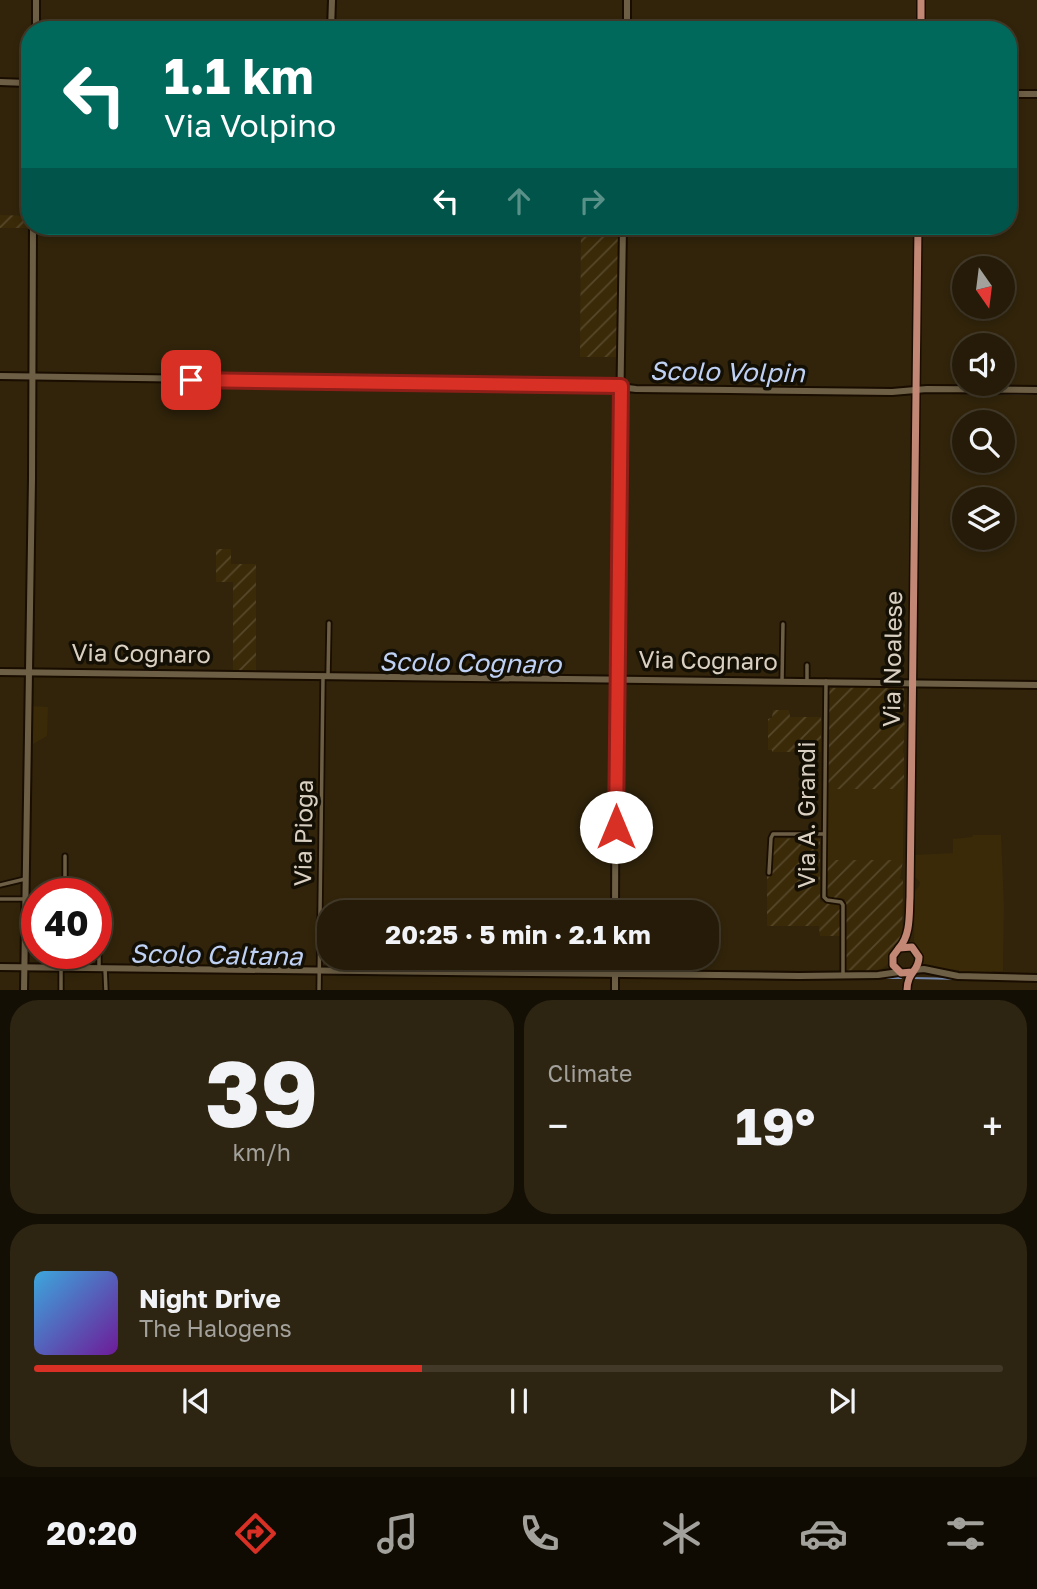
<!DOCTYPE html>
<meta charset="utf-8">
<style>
body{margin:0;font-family:"Golos Text",sans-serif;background:#2d2412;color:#f1f3f6;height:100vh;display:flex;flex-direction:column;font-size:26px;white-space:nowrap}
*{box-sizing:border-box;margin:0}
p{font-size:23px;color:#a3a19c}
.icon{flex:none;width:38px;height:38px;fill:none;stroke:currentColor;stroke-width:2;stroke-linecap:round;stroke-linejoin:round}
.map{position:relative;height:990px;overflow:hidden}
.drawer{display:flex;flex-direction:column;gap:10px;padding:10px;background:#140f04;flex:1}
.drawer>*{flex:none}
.top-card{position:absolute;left:21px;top:21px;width:996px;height:214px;border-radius:28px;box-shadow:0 4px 10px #0003,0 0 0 2px #423929;background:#00695c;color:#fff;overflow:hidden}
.needle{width:46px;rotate:166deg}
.controls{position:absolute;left:952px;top:256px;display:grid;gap:14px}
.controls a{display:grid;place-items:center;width:63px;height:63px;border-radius:50%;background:#251b08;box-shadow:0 4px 10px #0003,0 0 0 2px #423929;font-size:35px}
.speed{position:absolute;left:21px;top:878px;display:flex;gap:14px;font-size:35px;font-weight:700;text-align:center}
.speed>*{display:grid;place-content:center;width:91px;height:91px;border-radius:50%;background:#251b08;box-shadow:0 4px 10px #0003,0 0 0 2px #423929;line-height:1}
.speed .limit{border:10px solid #d22;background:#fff;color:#111}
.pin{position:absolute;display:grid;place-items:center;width:60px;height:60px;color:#fff;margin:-30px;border-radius:14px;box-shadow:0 4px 10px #0006}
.me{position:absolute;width:77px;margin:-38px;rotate:0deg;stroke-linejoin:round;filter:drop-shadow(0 0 5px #0008)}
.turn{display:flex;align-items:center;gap:24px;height:147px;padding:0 28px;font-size:32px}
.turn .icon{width:91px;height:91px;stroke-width:2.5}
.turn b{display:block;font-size:49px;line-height:60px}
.lanes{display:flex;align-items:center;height:66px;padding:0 28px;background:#0003;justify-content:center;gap:35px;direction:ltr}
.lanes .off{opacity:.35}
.big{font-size:52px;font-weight:700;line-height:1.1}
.drawer .card{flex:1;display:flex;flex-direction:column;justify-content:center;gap:10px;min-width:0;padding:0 24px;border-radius:28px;background:#2d2412}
.drawer .dial{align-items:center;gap:0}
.dial b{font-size:91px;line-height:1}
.song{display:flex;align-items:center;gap:21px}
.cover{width:84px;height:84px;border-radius:10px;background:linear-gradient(135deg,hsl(200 70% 55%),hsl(280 70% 35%))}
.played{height:7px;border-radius:4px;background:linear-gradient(90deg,#d93025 40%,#423929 40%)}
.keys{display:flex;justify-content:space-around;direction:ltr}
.heat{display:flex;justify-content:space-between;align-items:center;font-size:38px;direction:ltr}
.drawer .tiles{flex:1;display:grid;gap:10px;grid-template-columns:1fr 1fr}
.card:last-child{grid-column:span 2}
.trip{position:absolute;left:317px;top:900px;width:402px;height:70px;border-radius:28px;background:#251b08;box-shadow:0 4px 10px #0003,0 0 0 2px #423929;font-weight:700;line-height:70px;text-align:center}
.tabs{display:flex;height:112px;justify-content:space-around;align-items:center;background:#0f0b03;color:#a3a19c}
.tabs .icon{width:49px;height:49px}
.tabs .on{color:#d93025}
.tabs b{font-size:32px;color:#f1f3f6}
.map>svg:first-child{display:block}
.built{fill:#3a2a08}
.industrial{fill:url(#industrial-furrows)}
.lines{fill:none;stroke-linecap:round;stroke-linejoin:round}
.stream{stroke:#7386ac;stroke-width:2}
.street-casing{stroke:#190d00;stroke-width:7}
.secondary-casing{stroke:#190d00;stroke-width:10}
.primary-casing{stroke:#190d00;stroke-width:10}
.street{stroke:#6d5f45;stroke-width:3.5}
.secondary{stroke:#6d5f45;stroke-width:6}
.primary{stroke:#c28775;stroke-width:7}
.route-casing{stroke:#8d1f18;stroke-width:18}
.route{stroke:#d93025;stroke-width:12}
.labels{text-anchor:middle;stroke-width:7;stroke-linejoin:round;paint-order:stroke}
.street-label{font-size:24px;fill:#d9d0c2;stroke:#140f05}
.water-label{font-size:26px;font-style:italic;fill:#bed1f4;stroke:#140f05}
</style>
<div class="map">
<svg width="1037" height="991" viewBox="0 0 1037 991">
<defs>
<pattern id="industrial-furrows" width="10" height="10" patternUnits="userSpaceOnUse" patternTransform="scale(1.75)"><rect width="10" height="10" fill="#3a2a08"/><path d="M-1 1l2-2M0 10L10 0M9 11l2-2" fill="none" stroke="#56482a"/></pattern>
</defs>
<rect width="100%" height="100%" fill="#31240b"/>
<g class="built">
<path d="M32 706 48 707 47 736 33 744Z"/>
<path d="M827 789H904L903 860H826Z"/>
<path d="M973 835H1001L1004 906 1003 971H992L991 973H960L959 970 928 968 922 963 914 946 915 891 919 886 920 882 915 877 913 855 953 853V839L972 837Z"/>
</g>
<g class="industrial">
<path d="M0 215 30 216V228H0Z"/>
<path d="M581 226H621L619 357H580Z"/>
<path d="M216 549H231V564H256V672H233V582H216Z"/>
<path d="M904 686 905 712H903L902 719 905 724 903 753H904V789H827V695L829 688Z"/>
<path d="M773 710H789L790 717H821V752H772V750H768V719L772 718Z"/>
<path d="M772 838 820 839V902L841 904V936H820L819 926H767V875H771Z"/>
<path d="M826 860H903L900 879 903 880 902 941 892 952 887 965 880 970 845 972V899L826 897Z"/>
</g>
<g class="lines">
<g class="stream">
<path d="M1000 393 1037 394"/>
<path d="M1007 688H1037"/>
<path d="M114 971 299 973"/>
<path d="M871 978H901"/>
<path d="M912 978 959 979"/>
</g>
<g class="street-casing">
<g id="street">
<path d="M328 676 329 623"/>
<path d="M782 681 783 624"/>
<path d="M807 681V665"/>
<path d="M826 681 824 897 827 900 841 902 843 905V975"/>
<path d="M769 873 771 838 773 834H824"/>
<path d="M0 885 25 879"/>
<path d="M65 894V856"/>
<path d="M0 899H37"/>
<path d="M61 968V991"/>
<path d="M64 968V954"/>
<path d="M99 968V952"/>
<path d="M105 968 106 991"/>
<path d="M319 991 323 678"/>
</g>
</g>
<g class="secondary-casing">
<g id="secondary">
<path d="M36 30V0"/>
<path d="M331 30 332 0"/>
<path d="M627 30V0"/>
<path d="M0 82 27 83"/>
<path d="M1008 94H1037"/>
<path d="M0 376 602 385 636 389 730 390 892 392 927 389 1037 390"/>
<path d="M0 672 1037 685"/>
<path d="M615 912 616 678 623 226"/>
<path d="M615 957V991"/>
<path d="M0 967 799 976 878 975 899 972"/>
<path d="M914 970 924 969 958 976 1037 978"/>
<path d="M24 991 32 479 33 226"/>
</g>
</g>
<g class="primary-casing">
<g id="primary">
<path d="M921 30V0"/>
<path d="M899 948C911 935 909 914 910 897L918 226"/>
<path d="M907 991C907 971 919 972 919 957L912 947 899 948 893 956V965L901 973 912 972"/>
</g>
</g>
<use href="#street" class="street"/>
<use href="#secondary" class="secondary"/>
<use href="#primary" class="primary"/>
</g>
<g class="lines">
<g class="route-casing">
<path id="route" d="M191 380 621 386 616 827"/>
</g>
<use href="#route" class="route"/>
</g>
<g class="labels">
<g class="street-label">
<text transform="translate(141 654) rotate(1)" y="8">Via Cognaro</text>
<text transform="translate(893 659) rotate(-89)" y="8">Via Noalese</text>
<text transform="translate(708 661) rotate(1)" y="8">Via Cognaro</text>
<text transform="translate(807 815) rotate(-90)" y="8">Via A. Grandi</text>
<text transform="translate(304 833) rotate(-89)" y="8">Via Pioga</text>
</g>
<g class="water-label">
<text transform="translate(727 372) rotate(1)" y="9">Scolo Volpin</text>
<text transform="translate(470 663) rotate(1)" y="9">Scolo Cognaro</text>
<text transform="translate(216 955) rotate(1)" y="9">Scolo Caltana</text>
</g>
</g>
</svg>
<div class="controls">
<a><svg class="needle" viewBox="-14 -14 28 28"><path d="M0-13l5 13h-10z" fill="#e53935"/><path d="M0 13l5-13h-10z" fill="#a3a19c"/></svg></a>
<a><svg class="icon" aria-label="sound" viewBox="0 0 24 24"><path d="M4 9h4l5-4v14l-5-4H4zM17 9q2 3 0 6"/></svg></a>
<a><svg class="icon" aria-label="search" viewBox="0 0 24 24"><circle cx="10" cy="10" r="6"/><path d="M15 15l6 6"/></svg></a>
<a><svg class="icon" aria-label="layers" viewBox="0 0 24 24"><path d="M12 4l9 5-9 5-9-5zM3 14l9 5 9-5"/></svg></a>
</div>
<div class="speed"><div class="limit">40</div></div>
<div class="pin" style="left:191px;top:380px;background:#d93025"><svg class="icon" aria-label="arrive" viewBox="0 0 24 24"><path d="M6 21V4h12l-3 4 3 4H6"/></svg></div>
<svg class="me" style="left:616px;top:827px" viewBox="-20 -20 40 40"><circle r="19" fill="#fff"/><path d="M0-13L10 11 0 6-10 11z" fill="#d93025"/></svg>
<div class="trip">20:25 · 5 min · 2.1 km</div>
<div class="top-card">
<div class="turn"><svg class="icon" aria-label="left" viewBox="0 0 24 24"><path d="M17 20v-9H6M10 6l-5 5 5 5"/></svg><div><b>1.1 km</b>Via Volpino</div></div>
<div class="lanes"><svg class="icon" aria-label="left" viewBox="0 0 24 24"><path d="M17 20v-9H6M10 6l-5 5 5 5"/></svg><svg class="icon off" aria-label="ahead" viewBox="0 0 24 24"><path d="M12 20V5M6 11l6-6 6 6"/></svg><svg class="icon off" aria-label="right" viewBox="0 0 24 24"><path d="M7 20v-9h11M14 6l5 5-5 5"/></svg></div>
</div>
</div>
<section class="drawer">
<div class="tiles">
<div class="card dial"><b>39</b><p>km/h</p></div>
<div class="card"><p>Climate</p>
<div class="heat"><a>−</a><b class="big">19°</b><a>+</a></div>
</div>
<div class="card">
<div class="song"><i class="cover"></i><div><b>Night Drive</b><p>The Halogens</p></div></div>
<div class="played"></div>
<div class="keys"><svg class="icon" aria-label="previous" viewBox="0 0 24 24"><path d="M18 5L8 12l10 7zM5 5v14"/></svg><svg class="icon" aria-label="pause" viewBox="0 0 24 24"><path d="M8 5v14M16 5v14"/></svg><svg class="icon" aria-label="next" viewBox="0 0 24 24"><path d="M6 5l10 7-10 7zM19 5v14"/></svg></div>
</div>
</div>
</section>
<nav class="tabs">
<b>20:20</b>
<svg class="icon on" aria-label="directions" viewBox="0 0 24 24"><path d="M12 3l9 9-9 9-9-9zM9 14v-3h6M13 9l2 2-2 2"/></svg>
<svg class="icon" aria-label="music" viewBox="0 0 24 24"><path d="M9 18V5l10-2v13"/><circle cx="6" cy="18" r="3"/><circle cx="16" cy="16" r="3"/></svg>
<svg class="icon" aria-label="phone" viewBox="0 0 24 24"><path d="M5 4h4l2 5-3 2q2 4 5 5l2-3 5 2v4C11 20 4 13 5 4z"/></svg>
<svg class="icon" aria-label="climate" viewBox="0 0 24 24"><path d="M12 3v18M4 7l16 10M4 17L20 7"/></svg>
<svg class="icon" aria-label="car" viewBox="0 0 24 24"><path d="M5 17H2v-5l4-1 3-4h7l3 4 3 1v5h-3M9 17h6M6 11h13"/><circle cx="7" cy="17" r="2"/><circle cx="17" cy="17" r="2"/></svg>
<svg class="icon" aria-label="filters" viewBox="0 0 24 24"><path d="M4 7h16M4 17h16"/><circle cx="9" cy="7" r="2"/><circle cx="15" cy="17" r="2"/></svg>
</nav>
